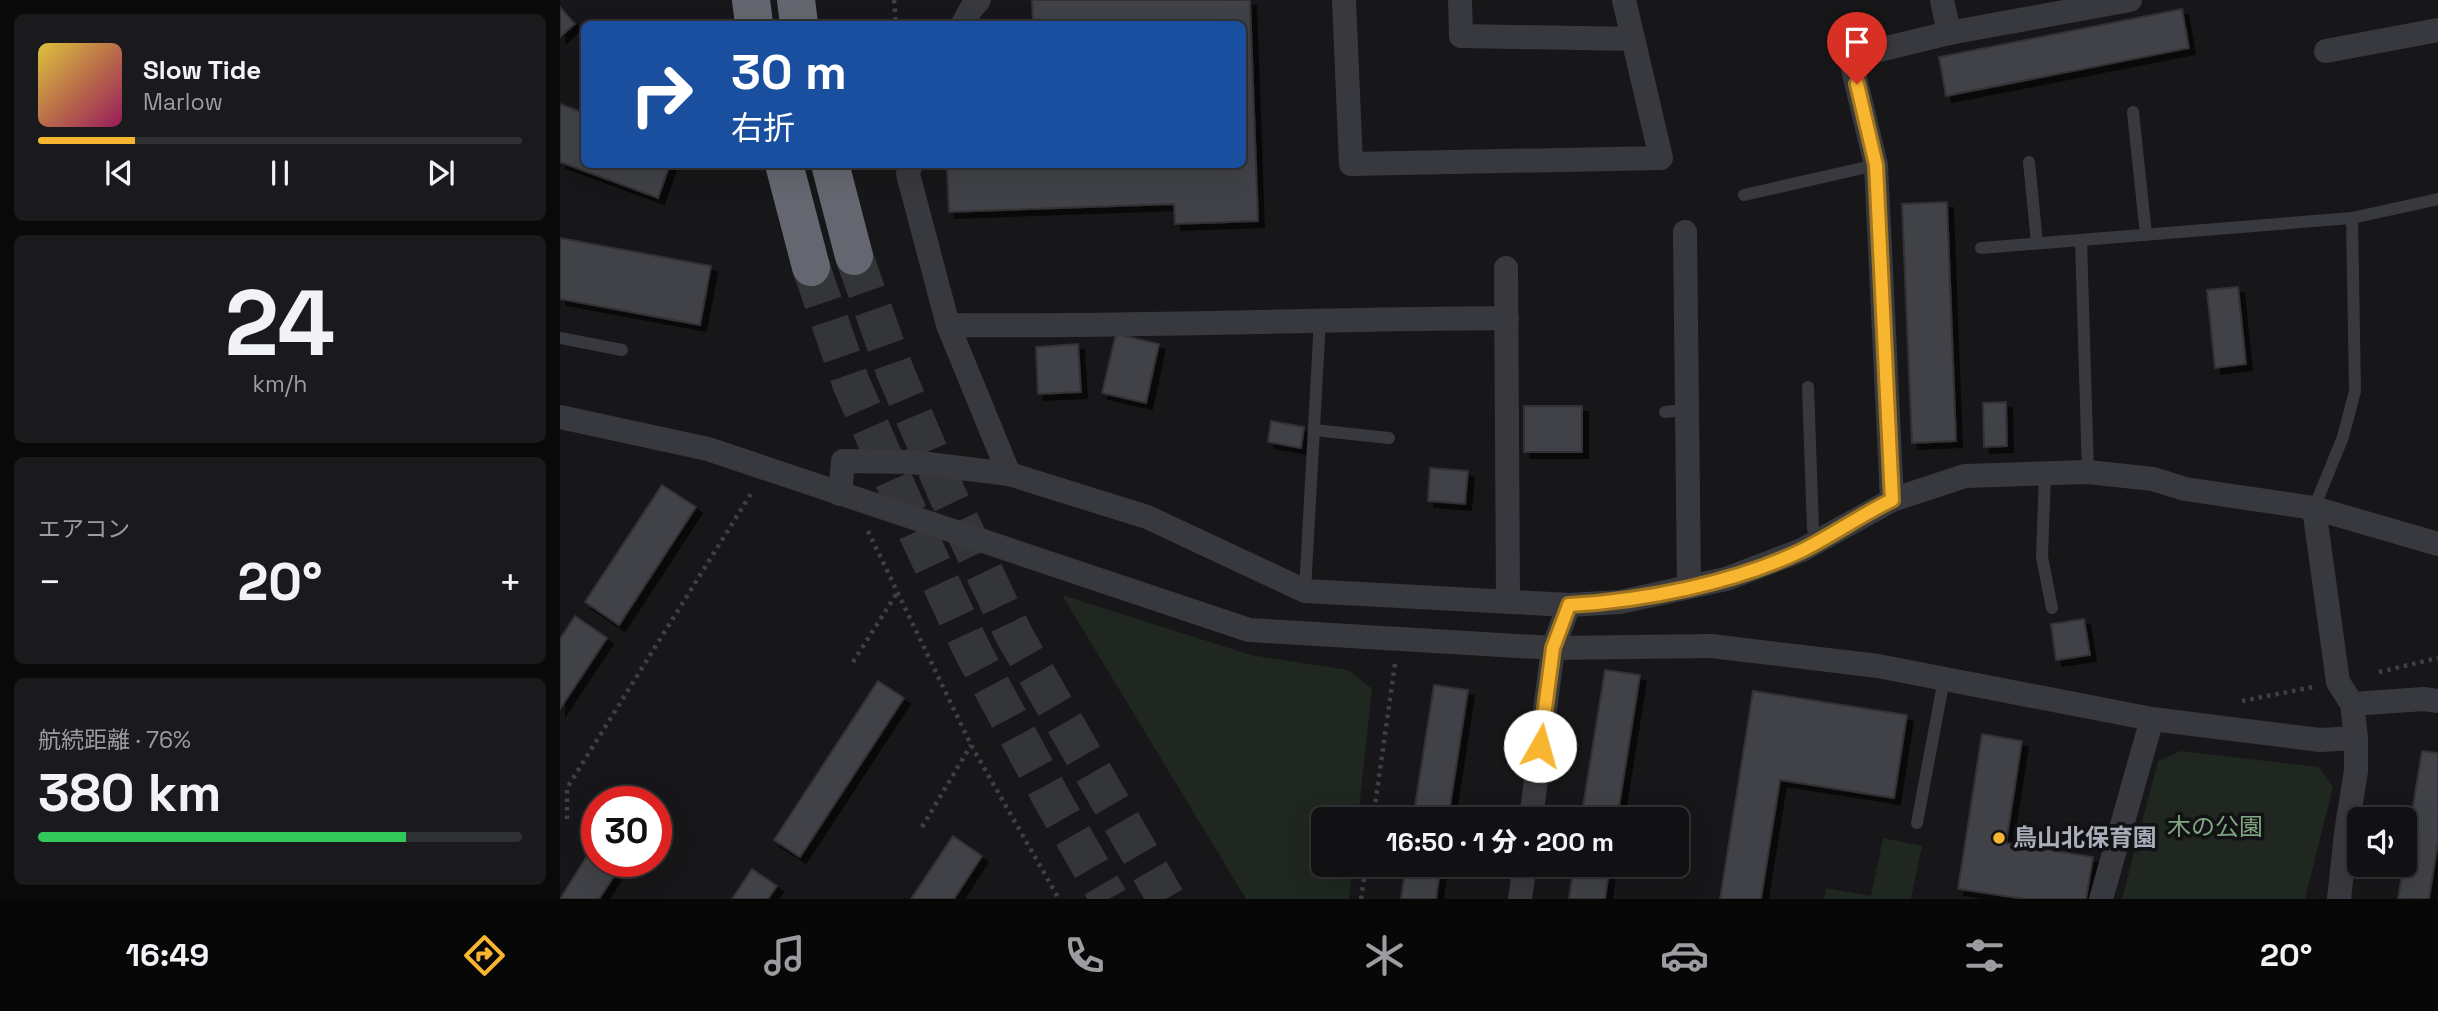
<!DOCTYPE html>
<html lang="ja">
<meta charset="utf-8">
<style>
body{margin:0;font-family:"Space Grotesk","Noto Sans JP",sans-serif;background:#1a1a1c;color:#f1f3f6;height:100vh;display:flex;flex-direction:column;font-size:26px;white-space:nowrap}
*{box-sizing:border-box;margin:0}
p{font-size:23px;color:#9c9da0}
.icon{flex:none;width:38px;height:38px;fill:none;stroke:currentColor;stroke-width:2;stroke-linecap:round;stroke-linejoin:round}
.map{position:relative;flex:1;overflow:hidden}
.sheet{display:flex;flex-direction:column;gap:14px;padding:14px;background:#09090a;width:560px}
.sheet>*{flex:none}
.guide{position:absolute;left:21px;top:21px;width:665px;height:147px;border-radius:10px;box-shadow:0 7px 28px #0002,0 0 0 2px #303133;background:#1a4fa0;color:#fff;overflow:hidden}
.buttons{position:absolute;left:1787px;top:807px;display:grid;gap:14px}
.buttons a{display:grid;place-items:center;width:70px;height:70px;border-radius:10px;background:#111113;box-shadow:0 7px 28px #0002,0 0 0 2px #303133;font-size:35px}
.speed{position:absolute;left:21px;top:786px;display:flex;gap:14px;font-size:35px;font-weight:700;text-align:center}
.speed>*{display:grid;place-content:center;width:91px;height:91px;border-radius:50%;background:#111113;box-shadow:0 7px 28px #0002,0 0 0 2px #303133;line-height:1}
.speed .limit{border:10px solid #d22;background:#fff;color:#111}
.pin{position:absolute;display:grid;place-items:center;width:60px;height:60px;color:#fff;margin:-72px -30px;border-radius:50% 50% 50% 0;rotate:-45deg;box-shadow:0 0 7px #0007}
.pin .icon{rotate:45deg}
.me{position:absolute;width:77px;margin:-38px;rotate:7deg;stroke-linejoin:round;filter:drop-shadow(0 0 5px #0008)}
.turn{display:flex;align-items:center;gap:24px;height:147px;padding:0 35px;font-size:32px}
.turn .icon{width:91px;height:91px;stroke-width:2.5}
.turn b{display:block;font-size:49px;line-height:60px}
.big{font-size:52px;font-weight:800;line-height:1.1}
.sheet .card{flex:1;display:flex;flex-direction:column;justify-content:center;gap:10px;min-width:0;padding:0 24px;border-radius:10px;background:#1a1a1c}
.sheet .dial{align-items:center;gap:0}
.dial b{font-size:91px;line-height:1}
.song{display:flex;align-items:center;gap:21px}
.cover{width:84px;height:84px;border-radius:10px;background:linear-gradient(135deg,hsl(50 70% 55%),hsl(330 70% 35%))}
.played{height:7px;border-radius:4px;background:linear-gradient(90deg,#f8b530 20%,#303133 20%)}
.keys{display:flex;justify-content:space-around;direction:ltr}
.heat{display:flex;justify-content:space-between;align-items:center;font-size:38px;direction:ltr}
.charge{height:10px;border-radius:5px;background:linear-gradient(90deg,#34c759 76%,#303133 0)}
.trip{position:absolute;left:751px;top:807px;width:378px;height:70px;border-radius:10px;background:#111113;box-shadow:0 7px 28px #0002,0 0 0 2px #303133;font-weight:800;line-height:70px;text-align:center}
.tab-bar{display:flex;height:112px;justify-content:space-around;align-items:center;background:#070708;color:#9c9da0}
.tab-bar .icon{width:49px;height:49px}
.tab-bar .current{color:#f8b530}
.tab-bar b{font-size:32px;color:#f1f3f6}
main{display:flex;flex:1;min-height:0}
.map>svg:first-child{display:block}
.green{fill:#1f2720}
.building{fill:#414246;stroke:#313135;stroke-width:2;filter:url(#shadow)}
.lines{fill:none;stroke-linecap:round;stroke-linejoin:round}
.motorway-tunnel{stroke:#343539;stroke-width:38;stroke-dasharray:38 19;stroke-linecap:butt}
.path{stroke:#3e4045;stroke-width:4.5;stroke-dasharray:3.5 5;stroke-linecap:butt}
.service{stroke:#38393e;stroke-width:12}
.minor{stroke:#38393e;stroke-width:24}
.motorway{stroke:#64676f;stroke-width:38}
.route-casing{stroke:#a1761f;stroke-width:18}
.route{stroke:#f8b530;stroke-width:12}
.poi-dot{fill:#f8b530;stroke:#121214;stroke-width:2.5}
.labels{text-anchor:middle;stroke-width:7;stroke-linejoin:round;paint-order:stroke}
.park-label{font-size:24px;fill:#7fa581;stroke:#121214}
.poi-label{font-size:24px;font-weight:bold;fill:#a9aeb9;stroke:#121214;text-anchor:start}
</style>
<main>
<section class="sheet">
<div class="card">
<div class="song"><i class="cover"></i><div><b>Slow Tide</b><p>Marlow</p></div></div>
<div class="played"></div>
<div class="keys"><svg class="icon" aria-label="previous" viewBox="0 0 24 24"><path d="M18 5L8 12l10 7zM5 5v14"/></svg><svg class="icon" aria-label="pause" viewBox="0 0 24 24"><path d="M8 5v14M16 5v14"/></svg><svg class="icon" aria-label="next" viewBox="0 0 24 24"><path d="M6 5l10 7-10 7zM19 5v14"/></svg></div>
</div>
<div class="card dial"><b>24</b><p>km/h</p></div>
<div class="card"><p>エアコン</p>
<div class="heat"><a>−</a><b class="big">20°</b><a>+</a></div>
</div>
<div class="card"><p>航続距離 · 76%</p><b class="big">380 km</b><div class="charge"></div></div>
</section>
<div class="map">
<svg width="1878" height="899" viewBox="0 0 1878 899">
<defs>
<filter id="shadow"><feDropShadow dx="6" dy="6" stdDeviation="0" flood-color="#0009"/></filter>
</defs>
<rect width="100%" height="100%" fill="#171719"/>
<g class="green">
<path d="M502 595 691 655 788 670 812 689 798 819H763V864L793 865 789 899H686Z"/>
<path d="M1621 751 1759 767 1773 787 1745 899H1562L1598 761Z"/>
<path d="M1323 838 1362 846 1351 899H1264L1266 888 1311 896Z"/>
</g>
<g class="building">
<path d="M472 0H690L698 221 615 224 614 204 389 212 387 164H682V24H473Z"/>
<path d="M0 7 15 24 0 37Z"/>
<path d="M1622 9 1629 48 1386 96 1379 57Z"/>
<path d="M0 104 24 113V164H110L98 198 0 162Z"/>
<path d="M1387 202 1396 441 1352 443 1342 204Z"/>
<path d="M0 238 151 266 140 325 0 299Z"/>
<path d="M1678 287 1686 364 1655 368 1647 290Z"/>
<path d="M556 334 599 344 586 403 542 393Z"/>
<path d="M518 344 521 392 478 394 476 347Z"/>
<path d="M1446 402 1447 446 1424 447 1423 403Z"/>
<rect x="964" y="406" width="58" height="46"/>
<path d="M711 421 744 427 741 448 708 442Z"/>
<path d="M870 468 908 471 905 504 868 501Z"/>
<path d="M102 485 136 507 59 625 25 602Z"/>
<path d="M15 616 47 638 0 709V639Z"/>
<path d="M1524 619 1530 655 1496 660 1491 624Z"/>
<path d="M1045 670 1080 675 1057 819H1021Z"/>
<path d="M318 681 344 698 240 857 214 840Z"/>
<path d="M874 685 908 690 888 819H853Z"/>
<path d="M1193 691 1347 715 1334 798 1220 780 1201 899H1160Z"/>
<path d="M1422 734 1462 741 1446 843 1533 857 1526 899H1465L1398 889Z"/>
<path d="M1862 751 1878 753V842L1869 899H1838Z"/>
<path d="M393 836 422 856 394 899H351Z"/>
<path d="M37 840V861H64L39 899H0Z"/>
<path d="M846 864H881L876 899H841Z"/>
<path d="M1014 864H1050L1045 899H1009Z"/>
<path d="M192 869 217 886 208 899H172Z"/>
</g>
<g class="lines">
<g class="motorway-tunnel">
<path d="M294 256 335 371 387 494 454 635 606 899"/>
<path d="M251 267 291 383 345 506 412 650 493 801 549 899"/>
</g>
<g class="path">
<path d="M334 0 336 24"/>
<path d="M308 531 411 745 499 899"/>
<path d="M293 662 337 593"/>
<path d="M1819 672 1878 658"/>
<path d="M1682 701 1753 687"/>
<path d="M7 819V788L192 492"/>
<path d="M813 819 835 664"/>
<path d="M362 827 411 745"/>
<path d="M801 899 806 864"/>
</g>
<g class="service">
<path d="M1573 112 1586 235"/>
<path d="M1469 162 1477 243"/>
<path d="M1184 195 1316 165"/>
<path d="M1521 240 1528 472"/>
<path d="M1421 248 1792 218 1878 199"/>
<path d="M0 338 62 350"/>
<path d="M1248 387 1253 529 1259 540"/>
<path d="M1105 412 1127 410"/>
<path d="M754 430 829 438"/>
<path d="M1485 473 1482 557 1492 608"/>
<path d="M1754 508 1783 437 1795 391 1792 218"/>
<path d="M745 591 760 319"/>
<path d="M1357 823 1384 679"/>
</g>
<g class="minor">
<path d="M784 0 791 164 1101 158 1064 0"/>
<path d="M900 0 901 36 1073 39"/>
<path d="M1382 0 1389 33"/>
<path d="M403 24 411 9 419 0"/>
<path d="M1766 51 1878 30"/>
<path d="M351 164 348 174 388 325 449 474"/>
<path d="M1125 232 1129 587"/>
<path d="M946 268 948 602"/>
<path d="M388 325C574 327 760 319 947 318"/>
<path d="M0 417 148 449 689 630 993 648 1151 646 1318 666 1592 719 1760 740 1796 738"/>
<path d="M280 494 283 461 352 462 449 474 587 517 745 591 1009 605 1060 602 1166 579 1242 550 1332 500 1405 476 1528 472 1593 479 1625 489 1754 508 1878 544"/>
<path d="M1332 500 1316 165 1290 57 1389 33 1570 0"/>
<path d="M1754 508 1778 682 1792 704 1796 738V771L1786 833 1779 899"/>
<path d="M1792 704 1864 699 1878 701"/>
<path d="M971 819 993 648 1009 605"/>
<path d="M960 899 965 864"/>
<path d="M1541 899 1592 719"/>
</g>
<g class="motorway">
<path d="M191 0 194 24"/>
<path d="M236 0 239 24"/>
<path d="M224 164 251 267"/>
<path d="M270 164 294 256"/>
</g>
</g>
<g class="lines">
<g class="route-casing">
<path id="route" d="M980 746 993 648 1009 605C1083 601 1175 583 1243 550 1273 535 1301 515 1332 500L1316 165 1297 84"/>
</g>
<use href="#route" class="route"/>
</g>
<circle class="poi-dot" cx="1439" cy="838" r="7"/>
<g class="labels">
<g class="park-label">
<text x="1655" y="835">木の公園</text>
</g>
<g class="poi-label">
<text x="1453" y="846">鳥山北保育園</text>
</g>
</g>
</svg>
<div class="buttons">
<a><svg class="icon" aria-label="sound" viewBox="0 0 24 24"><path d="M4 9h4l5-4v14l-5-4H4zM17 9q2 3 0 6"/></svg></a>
</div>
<div class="speed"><div class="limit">30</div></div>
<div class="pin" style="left:1297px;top:84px;background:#d93025"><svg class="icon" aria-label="arrive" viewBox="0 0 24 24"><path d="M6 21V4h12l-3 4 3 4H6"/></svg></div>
<svg class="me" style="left:980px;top:746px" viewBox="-20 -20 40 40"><circle r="19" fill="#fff"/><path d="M0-13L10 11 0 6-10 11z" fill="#f8b530"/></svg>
<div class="trip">16:50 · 1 分 · 200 m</div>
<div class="guide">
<div class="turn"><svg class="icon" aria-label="right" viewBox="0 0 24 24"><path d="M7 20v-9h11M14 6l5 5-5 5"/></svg><div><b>30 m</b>右折</div></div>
</div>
</div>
</main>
<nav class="tab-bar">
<b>16:49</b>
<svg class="icon current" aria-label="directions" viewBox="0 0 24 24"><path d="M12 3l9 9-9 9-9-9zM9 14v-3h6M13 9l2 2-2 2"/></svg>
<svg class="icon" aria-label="music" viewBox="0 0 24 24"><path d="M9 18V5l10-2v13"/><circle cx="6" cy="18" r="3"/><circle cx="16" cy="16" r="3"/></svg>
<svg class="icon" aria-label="phone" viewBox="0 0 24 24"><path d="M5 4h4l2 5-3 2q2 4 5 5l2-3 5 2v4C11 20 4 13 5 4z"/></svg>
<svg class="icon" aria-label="climate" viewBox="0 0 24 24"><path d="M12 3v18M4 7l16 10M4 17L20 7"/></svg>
<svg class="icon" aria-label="car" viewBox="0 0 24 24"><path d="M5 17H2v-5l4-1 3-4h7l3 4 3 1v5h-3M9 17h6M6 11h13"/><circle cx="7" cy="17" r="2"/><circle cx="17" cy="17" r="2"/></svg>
<svg class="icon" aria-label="filters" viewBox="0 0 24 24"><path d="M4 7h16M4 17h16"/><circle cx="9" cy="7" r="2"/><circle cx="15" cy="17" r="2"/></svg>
<b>20°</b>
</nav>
